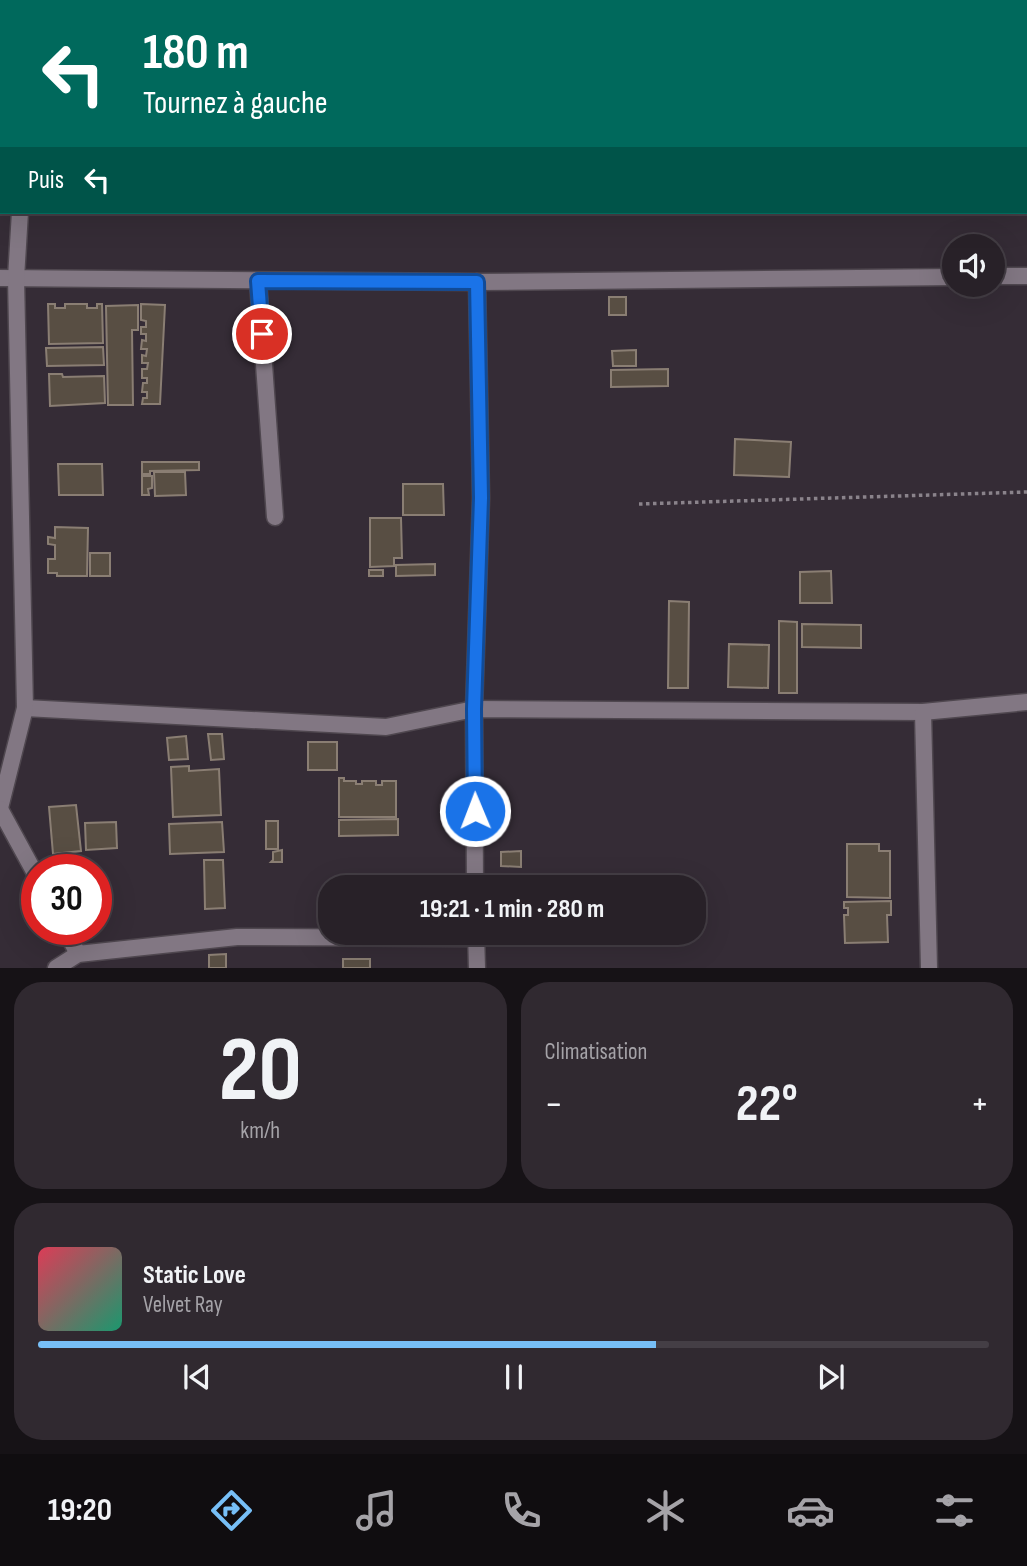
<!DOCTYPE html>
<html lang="fr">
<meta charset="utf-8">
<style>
body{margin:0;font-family:"Sofia Sans Condensed",sans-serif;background:#302930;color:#f1f3f6;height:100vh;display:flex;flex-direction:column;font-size:26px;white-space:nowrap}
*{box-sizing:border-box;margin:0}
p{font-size:23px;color:#a5a3a8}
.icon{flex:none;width:38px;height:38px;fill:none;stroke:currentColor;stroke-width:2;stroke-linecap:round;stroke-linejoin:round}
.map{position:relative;height:968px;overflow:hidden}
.panel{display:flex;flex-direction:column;gap:14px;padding:14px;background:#161216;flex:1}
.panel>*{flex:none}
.guide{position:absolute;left:0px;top:0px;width:1027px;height:214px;box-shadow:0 7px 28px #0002,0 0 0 2px #443e45;background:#00695c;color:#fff;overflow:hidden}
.controls{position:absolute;left:942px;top:234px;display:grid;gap:14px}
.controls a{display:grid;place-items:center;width:63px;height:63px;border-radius:50%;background:#282128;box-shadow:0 7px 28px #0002,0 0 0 2px #443e45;font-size:35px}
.speed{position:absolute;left:21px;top:854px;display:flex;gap:14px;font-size:35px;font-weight:700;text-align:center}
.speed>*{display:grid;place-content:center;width:91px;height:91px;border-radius:50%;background:#282128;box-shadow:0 7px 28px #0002,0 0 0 2px #443e45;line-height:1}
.speed .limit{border:10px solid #d22;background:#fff;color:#111}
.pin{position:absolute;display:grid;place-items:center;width:60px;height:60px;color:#fff;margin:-30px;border:4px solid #fff;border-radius:50%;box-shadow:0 2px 7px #0007}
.me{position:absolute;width:77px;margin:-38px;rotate:359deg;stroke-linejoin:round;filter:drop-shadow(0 0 5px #0008)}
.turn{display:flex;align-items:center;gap:24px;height:147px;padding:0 28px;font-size:32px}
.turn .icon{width:91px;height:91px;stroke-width:2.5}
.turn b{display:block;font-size:49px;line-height:60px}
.then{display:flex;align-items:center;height:66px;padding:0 28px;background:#0003;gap:14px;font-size:26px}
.big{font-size:52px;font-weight:700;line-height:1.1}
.panel .widget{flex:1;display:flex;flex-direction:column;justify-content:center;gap:10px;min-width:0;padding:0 24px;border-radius:28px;background:#302930}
.panel .dial{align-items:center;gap:0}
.dial b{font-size:91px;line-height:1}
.song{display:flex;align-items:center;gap:21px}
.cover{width:84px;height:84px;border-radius:10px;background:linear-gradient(135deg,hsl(350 70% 55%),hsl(160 70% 35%))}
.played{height:7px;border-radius:4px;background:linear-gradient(90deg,#77bff7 65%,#443e45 65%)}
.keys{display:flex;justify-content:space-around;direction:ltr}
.heat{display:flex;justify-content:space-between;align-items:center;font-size:38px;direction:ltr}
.panel .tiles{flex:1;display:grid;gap:14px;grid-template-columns:1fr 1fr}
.widget:last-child{grid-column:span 2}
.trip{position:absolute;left:318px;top:875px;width:388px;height:70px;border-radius:28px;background:#282128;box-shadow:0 7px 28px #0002,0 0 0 2px #443e45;font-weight:700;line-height:70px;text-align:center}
.dock{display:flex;height:112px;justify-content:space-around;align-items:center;background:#100d10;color:#a5a3a8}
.dock .icon{width:49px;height:49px}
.dock .active{color:#77bff7}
.dock b{font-size:32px;color:#f1f3f6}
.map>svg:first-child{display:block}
.building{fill:#584e43;stroke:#8a7e73;stroke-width:2}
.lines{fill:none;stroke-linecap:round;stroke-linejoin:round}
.street-casing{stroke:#4f474f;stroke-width:19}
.path{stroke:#8a838b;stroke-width:3.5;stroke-dasharray:3.5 3.5;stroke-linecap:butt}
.street{stroke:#827783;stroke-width:16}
.route-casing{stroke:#114b97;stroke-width:18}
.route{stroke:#1a73e8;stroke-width:12}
</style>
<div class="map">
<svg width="1027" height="968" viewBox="0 0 1027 968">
<rect width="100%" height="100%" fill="#352c36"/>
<g class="building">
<rect x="97" y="0" width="43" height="2"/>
<rect x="334" y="0" width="31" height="2"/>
<rect x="609" y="297" width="17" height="18"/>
<path d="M48 304H55V308H65V304H87V308H97V304H102L103 343 49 344Z"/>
<path d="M141 304 165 305 160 404H142L143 398H147V392H142L143 383H147V378H142V369H147L148 363H142V355L146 356 147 349H141L142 340 146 341V334H141V327H146V321L141 320Z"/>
<path d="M138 305V330H132L133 405H108L106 306Z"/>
<path d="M103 347 104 365 47 366 46 348Z"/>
<path d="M636 350V366H613L612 351Z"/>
<path d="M668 369V386L611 387V370Z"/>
<path d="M49 374H62L63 377 104 376 105 403 50 406Z"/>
<path d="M735 439 791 442 789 477 734 475Z"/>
<path d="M142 462H199V470L150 471V474H142Z"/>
<path d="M58 464H102L103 495H59Z"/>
<path d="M154 472H185L186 495 155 496Z"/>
<path d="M142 476H152V488L148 489 149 495H142Z"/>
<path d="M403 484H443L444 515H403Z"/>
<path d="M370 518H401L402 558H394V566L370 567Z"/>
<path d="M55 527 88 528 87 576H57V573H48V559H55V545L48 544V537L55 538Z"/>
<rect x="90" y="553" width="20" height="23"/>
<path d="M435 564V575L396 576V565Z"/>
<rect x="369" y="570" width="14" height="6"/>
<path d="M831 571 832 603H800V572Z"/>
<path d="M669 601 689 602 688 688H668Z"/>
<path d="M779 621 797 622V693H779Z"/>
<path d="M802 624 861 625V648L802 647Z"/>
<path d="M729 644 769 645 768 688 728 687Z"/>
<path d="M208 734H222L224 759 211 760Z"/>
<path d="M186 736 188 759 169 760 167 738Z"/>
<rect x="308" y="742" width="29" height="28"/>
<path d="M189 766V771L219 769 221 815 173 817 171 767Z"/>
<path d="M339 778H344V781H356V784H362V781H376V785H382V781H396V817H339Z"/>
<path d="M76 805 81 851 53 854 49 807Z"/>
<path d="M398 819V835L339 836V820Z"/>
<rect x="266" y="821" width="12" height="28"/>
<path d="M116 822 117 848 86 850 85 823Z"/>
<path d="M222 822 224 852 170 854 169 824Z"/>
<path d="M847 844H879V851H890V898L847 897Z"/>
<path d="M282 850V862H271L273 860V852Z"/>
<path d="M521 851V867L501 866V852Z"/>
<path d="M204 860H223L225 908 205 909Z"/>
<path d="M891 901V915H887L888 942 845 943 844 915H848V908H844V902Z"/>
<path d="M226 954V968H209V955Z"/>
<rect x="343" y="959" width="27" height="9"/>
</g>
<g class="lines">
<g class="street-casing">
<g id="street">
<path d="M30 2 31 0"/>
<path d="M992 276H1027"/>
<path d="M0 278 477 282 954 277"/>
<path d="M258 281 275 517"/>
<path d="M25 708 386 727 474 709 923 712 1027 702"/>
<path d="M923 712 929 968"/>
<path d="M0 808 25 708 16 278 20 212"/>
<path d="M0 809 37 877"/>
<path d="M475 887 474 709 481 498 477 282"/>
<path d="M65 929 78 954"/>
<path d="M476 933 477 968"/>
<path d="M56 968 78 954 237 937 476 938"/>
</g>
</g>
<path class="path" d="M639 504 1027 492"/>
<use href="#street" class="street"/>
</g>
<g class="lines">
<g class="route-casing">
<path id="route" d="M262 334 258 281 477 282 481 498 474 709 475 811"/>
</g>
<use href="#route" class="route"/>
</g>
</svg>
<div class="controls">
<a><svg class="icon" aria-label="sound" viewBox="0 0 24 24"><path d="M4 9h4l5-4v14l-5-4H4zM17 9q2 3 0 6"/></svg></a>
</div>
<div class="speed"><div class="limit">30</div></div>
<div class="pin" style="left:262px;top:334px;background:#d93025"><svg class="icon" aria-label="arrive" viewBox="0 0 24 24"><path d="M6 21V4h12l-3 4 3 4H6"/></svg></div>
<svg class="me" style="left:475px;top:811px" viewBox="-20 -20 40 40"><circle r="17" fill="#1a73e8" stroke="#fff" stroke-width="3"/><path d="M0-11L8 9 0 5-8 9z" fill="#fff"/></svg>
<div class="trip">19:21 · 1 min · 280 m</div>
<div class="guide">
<div class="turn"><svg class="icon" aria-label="left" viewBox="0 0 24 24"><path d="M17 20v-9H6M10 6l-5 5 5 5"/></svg><div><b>180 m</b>Tournez à gauche</div></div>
<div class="then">Puis<svg class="icon" aria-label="left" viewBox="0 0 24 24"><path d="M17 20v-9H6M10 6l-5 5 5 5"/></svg></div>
</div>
</div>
<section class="panel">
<div class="tiles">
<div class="widget dial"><b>20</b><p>km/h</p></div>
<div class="widget"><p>Climatisation</p>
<div class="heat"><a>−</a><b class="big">22°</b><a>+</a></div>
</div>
<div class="widget">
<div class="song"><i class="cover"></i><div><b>Static Love</b><p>Velvet Ray</p></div></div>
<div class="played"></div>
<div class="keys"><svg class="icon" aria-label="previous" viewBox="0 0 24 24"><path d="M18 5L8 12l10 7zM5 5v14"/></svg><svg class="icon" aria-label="pause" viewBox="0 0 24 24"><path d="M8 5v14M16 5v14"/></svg><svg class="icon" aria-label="next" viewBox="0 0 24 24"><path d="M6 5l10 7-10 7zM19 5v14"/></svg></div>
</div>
</div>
</section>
<nav class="dock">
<b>19:20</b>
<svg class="icon active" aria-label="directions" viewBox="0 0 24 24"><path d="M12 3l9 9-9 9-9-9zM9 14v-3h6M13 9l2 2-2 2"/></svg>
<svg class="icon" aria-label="music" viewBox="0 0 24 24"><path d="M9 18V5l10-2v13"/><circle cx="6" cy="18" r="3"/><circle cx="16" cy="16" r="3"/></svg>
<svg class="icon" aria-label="phone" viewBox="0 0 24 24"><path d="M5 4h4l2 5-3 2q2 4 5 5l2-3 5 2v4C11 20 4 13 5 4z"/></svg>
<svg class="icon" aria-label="climate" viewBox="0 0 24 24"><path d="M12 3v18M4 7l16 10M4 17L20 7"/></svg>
<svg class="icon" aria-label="car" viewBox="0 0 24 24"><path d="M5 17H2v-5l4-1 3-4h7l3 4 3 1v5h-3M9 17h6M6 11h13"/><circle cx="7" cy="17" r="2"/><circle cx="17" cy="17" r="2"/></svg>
<svg class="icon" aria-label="filters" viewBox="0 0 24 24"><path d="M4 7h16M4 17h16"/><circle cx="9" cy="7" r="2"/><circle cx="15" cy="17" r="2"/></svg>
</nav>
